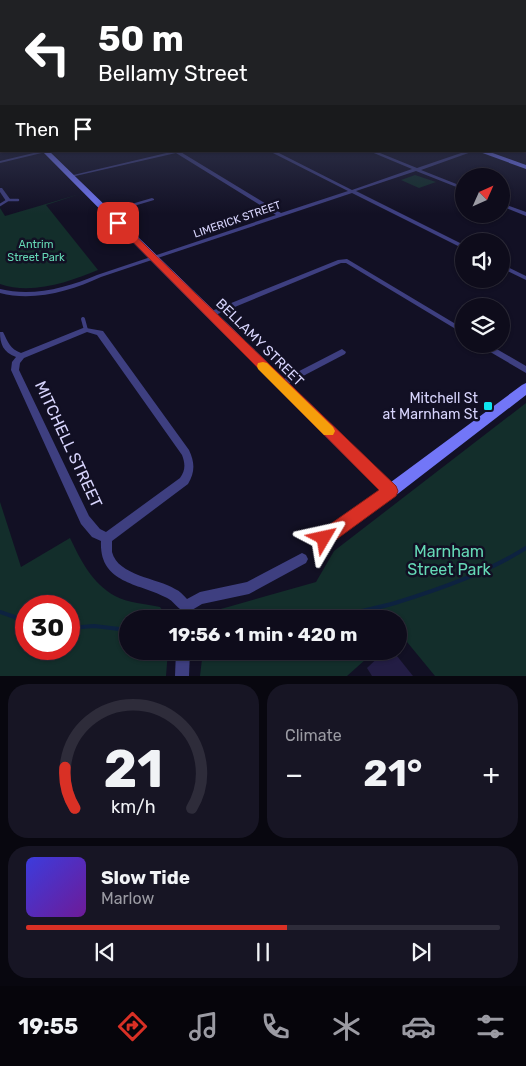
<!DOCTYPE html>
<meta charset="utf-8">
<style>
body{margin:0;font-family:Rubik,sans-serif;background:#171524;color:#f1f3f6;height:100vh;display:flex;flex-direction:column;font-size:19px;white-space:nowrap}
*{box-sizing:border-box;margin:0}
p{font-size:16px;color:#9b9ba3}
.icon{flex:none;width:28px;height:28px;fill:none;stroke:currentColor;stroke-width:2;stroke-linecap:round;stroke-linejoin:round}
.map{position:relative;height:676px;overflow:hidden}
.panel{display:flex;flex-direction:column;gap:8px;padding:8px;background:#08070f;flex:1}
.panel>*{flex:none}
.banner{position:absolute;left:0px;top:0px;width:526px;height:152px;box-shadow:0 1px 4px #0004,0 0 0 1px #2e2c3a;background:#202124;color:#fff;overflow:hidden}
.needle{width:32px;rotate:45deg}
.fabs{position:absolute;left:455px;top:168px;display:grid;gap:10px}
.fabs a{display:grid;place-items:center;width:55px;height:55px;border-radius:50%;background:#0e0c1b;box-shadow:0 1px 4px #0004,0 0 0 1px #2e2c3a;font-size:25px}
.speed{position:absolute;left:15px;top:595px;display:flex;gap:10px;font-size:25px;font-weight:700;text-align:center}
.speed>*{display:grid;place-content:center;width:65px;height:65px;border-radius:50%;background:#0e0c1b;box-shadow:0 1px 4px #0004,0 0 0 1px #2e2c3a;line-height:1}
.speed .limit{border:8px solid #d22;background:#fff;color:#111}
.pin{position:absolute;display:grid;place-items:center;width:42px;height:42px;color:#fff;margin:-21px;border-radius:10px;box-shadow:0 2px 8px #0006}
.me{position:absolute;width:55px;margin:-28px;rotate:54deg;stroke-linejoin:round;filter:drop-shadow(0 0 4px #0008)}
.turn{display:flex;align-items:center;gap:18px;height:105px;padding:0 15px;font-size:22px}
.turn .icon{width:65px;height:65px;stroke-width:2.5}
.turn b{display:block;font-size:35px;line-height:42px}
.then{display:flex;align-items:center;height:48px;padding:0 15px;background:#0003;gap:10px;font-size:19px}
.big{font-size:38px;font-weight:700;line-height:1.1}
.panel .card{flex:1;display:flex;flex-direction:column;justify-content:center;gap:8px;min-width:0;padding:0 18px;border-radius:20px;background:#171524}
.panel .dial{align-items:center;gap:0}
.dial svg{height:130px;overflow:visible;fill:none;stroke:#2e2c3a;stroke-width:7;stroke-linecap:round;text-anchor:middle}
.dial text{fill:#f1f3f6;stroke:none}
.song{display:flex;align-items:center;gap:15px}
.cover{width:60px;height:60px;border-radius:8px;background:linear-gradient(135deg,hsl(240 70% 55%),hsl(280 70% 35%))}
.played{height:5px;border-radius:2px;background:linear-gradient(90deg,#d93025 55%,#2e2c3a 55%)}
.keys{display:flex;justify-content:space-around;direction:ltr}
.heat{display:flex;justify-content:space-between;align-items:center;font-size:28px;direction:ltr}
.panel .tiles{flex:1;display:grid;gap:8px;grid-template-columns:1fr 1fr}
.card:last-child{grid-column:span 2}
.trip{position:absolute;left:119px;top:610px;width:288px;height:50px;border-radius:25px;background:#0e0c1b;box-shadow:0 1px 4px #0004,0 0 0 1px #2e2c3a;font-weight:700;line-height:50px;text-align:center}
.dock{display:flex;height:80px;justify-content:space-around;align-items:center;background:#06050b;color:#9b9ba3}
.dock .icon{width:35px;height:35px}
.dock .on{color:#d93025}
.dock b{font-size:22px;color:#f1f3f6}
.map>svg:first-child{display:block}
.green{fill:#132e2b;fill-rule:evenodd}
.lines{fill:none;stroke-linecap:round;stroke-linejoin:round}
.stream{stroke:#0d2240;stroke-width:4}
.building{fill:#231d44}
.lane-far1{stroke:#3e3f80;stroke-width:2.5}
.lane{stroke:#3e3f80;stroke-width:4}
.street{fill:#3e3f80;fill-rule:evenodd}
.secondary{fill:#7276f7;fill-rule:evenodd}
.route{fill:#d93025;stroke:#8d1f18}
.slow{fill:#f59e0b}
.poi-dot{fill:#0ee6f0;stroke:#121024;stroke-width:2}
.labels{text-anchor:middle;stroke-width:5;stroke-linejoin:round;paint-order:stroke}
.far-street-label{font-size:11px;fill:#d8d5fd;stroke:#121024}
.far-park-label{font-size:11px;fill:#65d9b6;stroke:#121024}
.street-label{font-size:14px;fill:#d8d5fd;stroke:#121024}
.poi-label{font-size:14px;fill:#d8d5fd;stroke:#121024;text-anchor:end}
.near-street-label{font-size:16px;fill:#d8d5fd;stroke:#121024}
.near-park-label{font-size:16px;fill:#65d9b6;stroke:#121024}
</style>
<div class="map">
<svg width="526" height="676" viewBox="0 0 526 676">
<rect width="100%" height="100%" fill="#121024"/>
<g class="green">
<path d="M415 175 436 182 419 188 401 180Z"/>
<path d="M80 194 46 205 98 270C69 282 32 295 0 284V208L5 216Z"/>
<path d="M526 403V676H435L398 631V619H209L217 610 228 607 316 582 334 551Z"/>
<path d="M0 502 21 567 70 538C81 561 92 583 115 596 127 603 147 604 160 607L168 619H128V651H168L166 676H0ZM69 606V649H26V606Z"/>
<path d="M203 651H375L347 676H200Z"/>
</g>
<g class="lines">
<g class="stream">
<path d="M0 612 26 621"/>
<path d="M336 619C355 611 375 609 395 603 440 589 486 573 526 548"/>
<path d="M69 628 94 626 128 630"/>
</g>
</g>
<path class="building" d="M385 651H393L413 676H372L367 668Z"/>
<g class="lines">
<path class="lane-far1" d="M0 205 8 200H18"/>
<path class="lane" d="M83 319 86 330"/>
<g class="street">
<rect x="525" y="134" width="1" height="3"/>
<path d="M42 151H50L0 163V161Z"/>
<path d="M175 151H179L281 213 348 191 269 151H275L352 190 412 169 369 151H375L417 168 467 151H474L421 170 464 187V190L416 171 356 191 464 245V249L352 193 101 277C71 291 33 302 0 293V289C32 297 67 288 97 275L276 215 176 153 71 177 69 176Z"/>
<path d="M0 188H2L10 199V201H6L0 192Z"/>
<path d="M152 198 154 199V200L107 214 104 212Z"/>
<path d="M501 203 526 212V216L501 206Z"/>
<path d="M347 259 464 329V334L346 263H341L213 316H211L207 314 209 312 338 260Z"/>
<path d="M501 264 526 276V280L501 268Z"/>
<path d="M83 328H86L103 331 189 450C195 463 195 472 188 484L112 541C112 545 112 549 112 552 118 576 158 578 175 589 180 591 183 595 187 599L200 592 247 582 302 553 306 555 308 559 306 563 249 594 202 604 192 610V619H180V609C175 605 171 599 165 597 137 583 99 583 101 541L92 537 81 524 11 370 12 362 16 357C3 352 0 344 0 332H3C8 342 10 349 21 353ZM87 332 97 335 182 455C185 463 186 470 180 478L106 532 100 529 89 516 19 370 20 363 24 358Z"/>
<path d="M479 344H488L526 366V373L480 346Z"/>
<path d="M342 349 346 352 345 354 284 386H278L277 384 278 382Z"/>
<path d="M390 486 394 488 395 491 394 494 329 542 325 543 321 542 319 538 321 534 386 488Z"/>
<path d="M176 651H190L189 676H175Z"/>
</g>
<g class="secondary">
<rect x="0" y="135" width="1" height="4"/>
<path d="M42 151H49L391 482 522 385 526 383V395L395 496 390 498 385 496Z"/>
<path d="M477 151H487L526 165V169Z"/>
</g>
</g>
<linearGradient id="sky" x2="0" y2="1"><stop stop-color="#0a0914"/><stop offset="0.56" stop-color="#333750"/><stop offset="1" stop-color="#333750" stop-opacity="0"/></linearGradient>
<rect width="526" height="214" fill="url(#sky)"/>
<path class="route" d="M116 222H121L396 486 398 491 396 496 330 544 324 546 319 544 316 538 319 532 379 490 116 225Z"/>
<path class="slow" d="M263 362 267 363 333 427 335 431 333 435H324L258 369 257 366 258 363Z"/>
<rect class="poi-dot" x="483" y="401" width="10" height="10" rx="2.5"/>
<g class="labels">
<g class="far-street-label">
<text transform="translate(237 219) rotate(-19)" y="4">LIMERICK STREET</text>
</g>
<g class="far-park-label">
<text x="36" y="248">Antrim<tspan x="36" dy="13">Street Park</tspan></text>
</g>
<g class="street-label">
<text transform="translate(260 342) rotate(45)" y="5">BELLAMY STREET</text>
</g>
<g class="poi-label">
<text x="478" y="403">Mitchell St<tspan x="478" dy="16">at Marnham St</tspan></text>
</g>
<g class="near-street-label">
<text transform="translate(69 444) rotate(65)" y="6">MITCHELL STREET</text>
</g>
<g class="near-park-label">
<text x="449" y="557">Marnham<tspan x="449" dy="18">Street Park</tspan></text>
</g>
</g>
</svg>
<div class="fabs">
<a><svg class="needle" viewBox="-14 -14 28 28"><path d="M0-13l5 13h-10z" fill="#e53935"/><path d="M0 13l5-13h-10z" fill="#9b9ba3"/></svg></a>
<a><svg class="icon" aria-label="sound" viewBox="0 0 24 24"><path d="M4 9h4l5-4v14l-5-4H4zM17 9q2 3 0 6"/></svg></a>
<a><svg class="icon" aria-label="layers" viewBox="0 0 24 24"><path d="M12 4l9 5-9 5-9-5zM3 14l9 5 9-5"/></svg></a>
</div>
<div class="speed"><div class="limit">30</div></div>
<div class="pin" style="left:118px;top:223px;background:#d93025"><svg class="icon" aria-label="arrive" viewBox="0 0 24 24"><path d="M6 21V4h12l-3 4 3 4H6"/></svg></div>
<svg class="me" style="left:324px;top:538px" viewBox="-20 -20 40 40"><path d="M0-17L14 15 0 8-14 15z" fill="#d93025" stroke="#fff" stroke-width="4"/></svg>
<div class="trip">19:56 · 1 min · 420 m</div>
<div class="banner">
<div class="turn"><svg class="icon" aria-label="left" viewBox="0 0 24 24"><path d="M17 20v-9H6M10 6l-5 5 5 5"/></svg><div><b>50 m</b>Bellamy Street</div></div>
<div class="then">Then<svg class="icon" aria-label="arrive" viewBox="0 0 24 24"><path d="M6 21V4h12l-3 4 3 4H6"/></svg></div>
</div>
</div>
<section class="panel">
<div class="tiles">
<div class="card dial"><svg viewBox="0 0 100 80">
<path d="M14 69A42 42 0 1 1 86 69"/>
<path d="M14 69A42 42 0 0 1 8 44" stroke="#d93025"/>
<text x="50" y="56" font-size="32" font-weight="700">21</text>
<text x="50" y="72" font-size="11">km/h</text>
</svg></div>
<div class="card"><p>Climate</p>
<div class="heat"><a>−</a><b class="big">21°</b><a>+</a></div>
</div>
<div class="card">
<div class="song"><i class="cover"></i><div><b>Slow Tide</b><p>Marlow</p></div></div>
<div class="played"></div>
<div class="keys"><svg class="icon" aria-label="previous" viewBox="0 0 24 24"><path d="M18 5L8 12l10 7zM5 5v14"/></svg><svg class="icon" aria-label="pause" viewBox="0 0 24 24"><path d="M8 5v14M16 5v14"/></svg><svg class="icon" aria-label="next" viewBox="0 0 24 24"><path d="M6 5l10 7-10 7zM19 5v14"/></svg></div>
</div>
</div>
</section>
<nav class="dock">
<b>19:55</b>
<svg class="icon on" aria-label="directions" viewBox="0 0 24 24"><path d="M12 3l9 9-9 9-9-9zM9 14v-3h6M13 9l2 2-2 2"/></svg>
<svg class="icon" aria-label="music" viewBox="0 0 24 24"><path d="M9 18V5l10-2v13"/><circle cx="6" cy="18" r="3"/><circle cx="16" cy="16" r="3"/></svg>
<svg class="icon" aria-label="phone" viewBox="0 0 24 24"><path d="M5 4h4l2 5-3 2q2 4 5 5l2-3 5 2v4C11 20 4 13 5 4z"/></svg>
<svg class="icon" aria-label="climate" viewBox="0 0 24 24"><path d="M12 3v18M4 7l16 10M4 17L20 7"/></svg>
<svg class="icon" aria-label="car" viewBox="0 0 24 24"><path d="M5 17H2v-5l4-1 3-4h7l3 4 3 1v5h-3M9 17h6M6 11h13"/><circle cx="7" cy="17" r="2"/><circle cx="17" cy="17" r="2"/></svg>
<svg class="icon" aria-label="filters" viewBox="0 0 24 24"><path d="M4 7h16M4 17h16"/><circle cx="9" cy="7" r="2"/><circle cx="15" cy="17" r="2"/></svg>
</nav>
